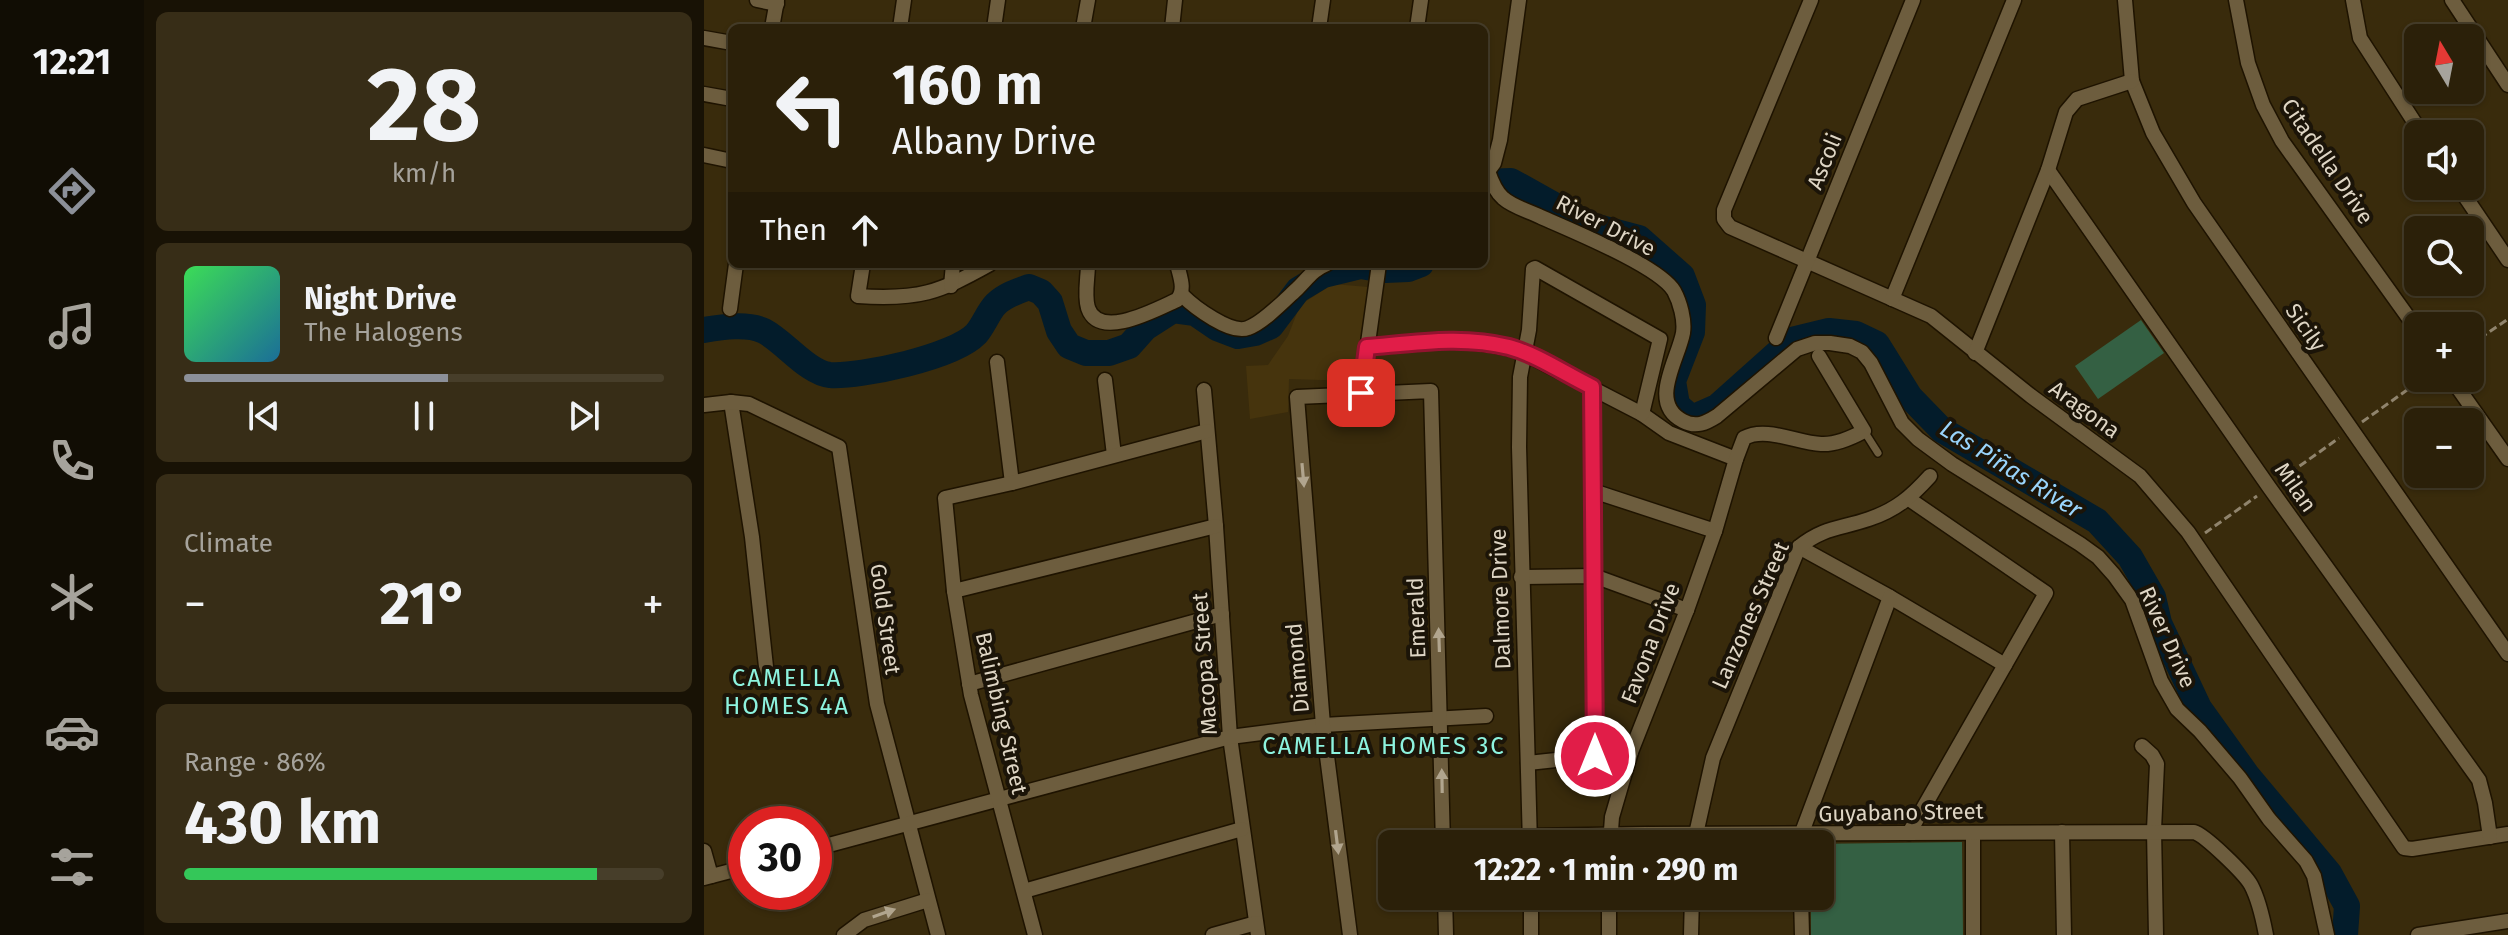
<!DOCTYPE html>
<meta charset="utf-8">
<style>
body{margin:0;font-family:"Fira Sans",sans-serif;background:#372d17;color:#f1f3f6;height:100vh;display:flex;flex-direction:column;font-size:30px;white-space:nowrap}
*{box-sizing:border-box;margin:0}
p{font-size:26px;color:#a6a39c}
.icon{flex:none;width:44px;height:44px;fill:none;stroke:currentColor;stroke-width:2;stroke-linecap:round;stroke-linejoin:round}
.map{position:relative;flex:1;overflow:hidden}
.sheet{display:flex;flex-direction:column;gap:12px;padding:12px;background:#181205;width:560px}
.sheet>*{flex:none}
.banner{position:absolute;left:24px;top:24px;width:760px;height:244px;border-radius:12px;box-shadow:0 2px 6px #0004,0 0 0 2px #473e2a;background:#2b2009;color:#f1f3f6;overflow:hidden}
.needle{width:52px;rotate:350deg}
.tools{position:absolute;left:1700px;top:24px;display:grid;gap:16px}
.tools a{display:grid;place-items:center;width:80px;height:80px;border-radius:12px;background:#2b2009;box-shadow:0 2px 6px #0004,0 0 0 2px #473e2a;font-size:40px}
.speed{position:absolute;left:24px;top:806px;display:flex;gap:16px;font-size:40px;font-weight:700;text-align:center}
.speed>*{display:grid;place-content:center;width:104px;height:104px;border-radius:50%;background:#2b2009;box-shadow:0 2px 6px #0004,0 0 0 2px #473e2a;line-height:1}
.speed .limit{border:12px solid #d22;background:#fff;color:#111}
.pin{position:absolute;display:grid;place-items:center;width:68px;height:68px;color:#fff;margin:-34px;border-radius:16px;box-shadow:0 4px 12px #0006}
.me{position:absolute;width:88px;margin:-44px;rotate:0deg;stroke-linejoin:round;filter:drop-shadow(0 0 6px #0008)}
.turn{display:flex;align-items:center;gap:28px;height:168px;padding:0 32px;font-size:36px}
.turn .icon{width:104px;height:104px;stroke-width:2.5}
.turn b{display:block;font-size:56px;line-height:68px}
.then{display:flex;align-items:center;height:76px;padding:0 32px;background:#0003;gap:16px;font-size:30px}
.big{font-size:60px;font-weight:700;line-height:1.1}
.sheet .widget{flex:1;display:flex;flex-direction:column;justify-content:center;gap:12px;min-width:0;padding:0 28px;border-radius:12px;background:#372d17}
.sheet .dial{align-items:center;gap:0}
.dial b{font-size:104px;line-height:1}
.song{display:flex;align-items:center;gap:24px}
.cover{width:96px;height:96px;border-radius:12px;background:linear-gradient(135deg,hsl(130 70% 55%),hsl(200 70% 35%))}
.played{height:8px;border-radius:4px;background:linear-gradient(90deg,#8c9099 55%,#473e2a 55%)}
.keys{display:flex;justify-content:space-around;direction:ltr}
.heat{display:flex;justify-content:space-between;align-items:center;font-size:44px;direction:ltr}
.charge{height:12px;border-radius:6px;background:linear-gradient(90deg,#34c759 86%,#473e2a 0)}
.trip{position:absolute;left:674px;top:830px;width:456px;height:80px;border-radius:12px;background:#2b2009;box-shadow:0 2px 6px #0004,0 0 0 2px #473e2a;font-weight:700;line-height:80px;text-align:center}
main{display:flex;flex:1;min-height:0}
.tabs{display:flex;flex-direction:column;width:144px;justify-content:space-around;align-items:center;background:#110d04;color:#a6a39c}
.tabs .icon{width:56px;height:56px}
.tabs .selected{color:#8c9099}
.tabs b{font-size:36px;color:#f1f3f6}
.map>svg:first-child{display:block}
.built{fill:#46340d}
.green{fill:#346043}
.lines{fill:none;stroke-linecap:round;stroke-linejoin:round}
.river{stroke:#031c2b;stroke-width:26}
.service-casing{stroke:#1e1300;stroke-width:10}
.minor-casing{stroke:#1e1300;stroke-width:17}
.path{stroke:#90846d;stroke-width:3;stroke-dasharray:8 4;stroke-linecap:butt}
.service{stroke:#6d5d3e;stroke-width:7}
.minor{stroke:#6d5d3e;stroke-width:14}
.oneway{fill:#b1a58e}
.route-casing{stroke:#92132f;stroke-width:20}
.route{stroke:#e11d48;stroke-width:14}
.labels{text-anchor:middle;stroke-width:8;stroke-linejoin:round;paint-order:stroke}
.street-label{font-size:22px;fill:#ded5c4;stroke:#1b1408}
.water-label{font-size:24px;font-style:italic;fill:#99d4fb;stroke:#1b1408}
.neighbourhood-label{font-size:24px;letter-spacing:2px;fill:#8df3df;stroke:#1b1408}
</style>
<main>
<nav class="tabs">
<b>12:21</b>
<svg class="icon selected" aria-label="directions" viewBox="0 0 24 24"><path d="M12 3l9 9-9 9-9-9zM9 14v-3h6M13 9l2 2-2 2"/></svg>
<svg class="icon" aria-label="music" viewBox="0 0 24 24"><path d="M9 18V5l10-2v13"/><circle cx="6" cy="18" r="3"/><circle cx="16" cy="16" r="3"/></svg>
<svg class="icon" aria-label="phone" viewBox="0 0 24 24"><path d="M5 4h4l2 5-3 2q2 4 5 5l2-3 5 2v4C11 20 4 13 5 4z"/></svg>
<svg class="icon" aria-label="climate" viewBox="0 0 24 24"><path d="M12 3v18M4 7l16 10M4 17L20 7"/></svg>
<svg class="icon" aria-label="car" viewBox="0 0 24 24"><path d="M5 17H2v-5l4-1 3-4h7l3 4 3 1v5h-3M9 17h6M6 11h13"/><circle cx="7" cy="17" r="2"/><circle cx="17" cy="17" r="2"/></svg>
<svg class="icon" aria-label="filters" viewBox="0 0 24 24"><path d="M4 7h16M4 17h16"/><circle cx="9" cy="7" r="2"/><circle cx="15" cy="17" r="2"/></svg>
</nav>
<section class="sheet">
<div class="widget dial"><b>28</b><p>km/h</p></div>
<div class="widget">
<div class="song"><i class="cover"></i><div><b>Night Drive</b><p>The Halogens</p></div></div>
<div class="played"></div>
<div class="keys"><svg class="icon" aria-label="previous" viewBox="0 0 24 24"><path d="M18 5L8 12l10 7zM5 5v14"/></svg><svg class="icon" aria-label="pause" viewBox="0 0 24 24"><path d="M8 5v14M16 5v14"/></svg><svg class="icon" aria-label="next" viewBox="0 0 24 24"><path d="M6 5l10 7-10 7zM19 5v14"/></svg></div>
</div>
<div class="widget"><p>Climate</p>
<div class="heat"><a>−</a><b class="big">21°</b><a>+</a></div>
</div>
<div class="widget"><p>Range · 86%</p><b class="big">430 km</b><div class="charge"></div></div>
</section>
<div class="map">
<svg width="1804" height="935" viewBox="0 0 1804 935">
<rect width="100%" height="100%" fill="#392b0c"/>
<path class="built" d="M629 284 664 287 650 381 585 379 584 412 546 419 542 366 564 365 584 336 596 305Z"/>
<g class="green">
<path d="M1437 320 1460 353 1394 399 1371 366Z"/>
<path d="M1258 842 1259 935H1107V896H1116V844H1107Z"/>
</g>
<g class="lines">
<g class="river">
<path d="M780 182 807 181 886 225 935 238 978 276 989 305 988 332 969 381 973 405 988 418 1013 407 1088 340 1125 331 1152 334 1173 344 1206 397 1238 430 1393 521 1426 557 1449 597 1455 623 1495 708 1543 775 1625 873 1643 906 1641 935"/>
<path d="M0 330C18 327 43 323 60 331 81 342 104 373 126 375 157 377 250 357 272 334 280 325 284 312 292 304 301 295 314 291 325 287L337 292 346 302 355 331 365 346 382 353H405L425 346 441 328 469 310 491 313 513 328 534 336 551 333 567 326 594 290 619 275 656 266 681 270 704 269 717 264"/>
</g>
<g class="service-casing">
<path id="service" d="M1160 431 1174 453"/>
</g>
<g class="minor-casing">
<g id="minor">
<path d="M53 0 73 4"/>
<path d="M1107 0 1020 210V219L1026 227 1227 316 1327 396 1436 476 1484 532 1700 848 1708 849 1804 834"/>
<path d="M1421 0 1428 81 1449 133 1490 203 1804 654"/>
<path d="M1532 0 1544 63 1559 105 1578 141 1714 331"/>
<path d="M1649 0 1656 38 1718 134"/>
<path d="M1748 0 1804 85"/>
<path d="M68 28 73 0"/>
<path d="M196 28 200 0"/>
<path d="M290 28 294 0"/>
<path d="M379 28 384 0"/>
<path d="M468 28 471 0"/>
<path d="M615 28 619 0"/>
<path d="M713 28 717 0"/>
<path d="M0 38 28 43"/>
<path d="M0 94 28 99"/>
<path d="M0 155 28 161"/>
<path d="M1344 170 1565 487 1775 780 1781 803 1786 837"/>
<path d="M784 171C787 180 792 192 799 198 809 207 825 211 837 217 866 230 955 266 970 291 976 302 981 320 979 333 974 360 944 403 979 421 992 428 1002 423 1013 416L1093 349 1111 343H1126L1146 346 1158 352 1167 363 1198 423 1214 439 1248 464 1376 544 1394 557 1410 575 1428 600 1457 681 1473 709 1496 731 1536 778 1565 819 1602 861 1610 876 1623 935"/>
<path d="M784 171 790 163 796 140 815 0"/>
<path d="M1754 186 1804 260"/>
<path d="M159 264 154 296C215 300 234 293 286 264"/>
<path d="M384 264C384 277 380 295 384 308 395 341 453 309 473 300 482 290 476 277 473 264"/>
<path d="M247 286 249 264"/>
<path d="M478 295C490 307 527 335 544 328 559 323 582 299 594 288 604 278 610 269 623 264"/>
<path d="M1188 299 1310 0"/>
<path d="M26 309 32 264"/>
<path d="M1072 338 1209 0"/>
<path d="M663 347C717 343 769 335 820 353L938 414 965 433 1032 459"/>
<path d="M1271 353 1344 170 1362 112 1373 99 1428 81"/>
<path d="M293 362 308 483"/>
<path d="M1747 378 1804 459"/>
<path d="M401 380 410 455"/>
<path d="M888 387 891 756"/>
<path d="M500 390 512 526 526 737 554 935"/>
<path d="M657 393 675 264"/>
<path d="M27 402 48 537 63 676"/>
<path d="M0 405 27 402 45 404 135 447 173 704 234 935"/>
<path d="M889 491 1011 531"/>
<path d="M1205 499 1342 593 1205 833"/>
<path d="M1095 547 1186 597 1301 665"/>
<path d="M817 577 890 576 983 610"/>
<path d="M250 591 512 526"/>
<path d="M265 684 518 614"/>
<path d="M1438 746 1448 755 1453 764 1450 830 1452 935"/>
<path d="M824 763 927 752"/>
<path d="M1358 832 1360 935"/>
<path d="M1269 833V935"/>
<path d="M944 834 1490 832C1501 835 1541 874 1547 885 1555 900 1559 919 1562 935"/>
<path d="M826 836 942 834"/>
<path d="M990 843 1009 758 1095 547C1120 527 1136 529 1165 519 1192 510 1207 497 1226 476"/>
<path d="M826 844 815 447 816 377 825 330 829 269 831 268 956 339 938 414"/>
<path d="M906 844 908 817 927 752 983 610 1011 531 1032 459 1040 438C1062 426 1093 443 1117 444 1132 445 1147 438 1160 431L1115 356"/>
<path d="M1097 844V835L1186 597"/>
<path d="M110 849 526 737 619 725 782 716"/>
<path d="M0 851 7 876"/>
<path d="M0 878 42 867"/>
<path d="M320 891 538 829"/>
<path d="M741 896 742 935"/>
<path d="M827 896V935"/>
<path d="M1097 896 1098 935"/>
<path d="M140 935 160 920 224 900"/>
<path d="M331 935 267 695 250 591 241 498 308 483 503 431"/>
<path d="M509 935 552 923"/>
<path d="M646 935 619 725 593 397 727 391 739 844"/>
<path d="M905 935V896"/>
<path d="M987 935 988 896"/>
<path d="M1714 935 1804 921"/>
</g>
</g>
<g class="path">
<path d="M1766 345 1804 319"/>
<path d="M1658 422 1720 378"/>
<path d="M1576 480 1635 438"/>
<path d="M1501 533 1553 496"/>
</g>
<use href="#service" class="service"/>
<use href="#minor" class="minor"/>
</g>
<defs><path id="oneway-solid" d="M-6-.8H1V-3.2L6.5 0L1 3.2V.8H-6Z" transform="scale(2)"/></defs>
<g class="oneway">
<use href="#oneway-solid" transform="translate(599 475) rotate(85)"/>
<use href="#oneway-solid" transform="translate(735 640) rotate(-92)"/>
<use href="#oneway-solid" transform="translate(738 781) rotate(-91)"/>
<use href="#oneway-solid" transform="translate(633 842) rotate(83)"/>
<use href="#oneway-solid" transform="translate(180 913) rotate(-19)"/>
</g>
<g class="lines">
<g class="route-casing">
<path id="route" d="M657 393 663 347C710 343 759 335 805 347 834 355 861 374 888 387L891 756"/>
</g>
<use href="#route" class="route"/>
</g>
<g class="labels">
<g class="street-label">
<text transform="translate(1120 161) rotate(-68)" y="8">Ascoli</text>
<text transform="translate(1624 161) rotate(56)" y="8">Citadella Drive</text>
<text transform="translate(902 225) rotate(27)" y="8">River Drive</text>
<text transform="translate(1602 327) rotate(55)" y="8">Sicily</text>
<text transform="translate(1381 409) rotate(36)" y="8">Aragona</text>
<text transform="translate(1592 487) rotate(55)" y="8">Milan</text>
<text transform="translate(796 599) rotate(-92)" y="8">Dalmore Drive</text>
<text transform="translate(1046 615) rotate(-66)" y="8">Lanzones Street</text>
<text transform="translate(712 618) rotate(-92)" y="8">Emerald</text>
<text transform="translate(182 619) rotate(82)" y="8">Gold Street</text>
<text transform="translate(1464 637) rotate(66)" y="8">River Drive</text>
<text transform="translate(946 643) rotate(-69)" y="8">Favona Drive</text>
<text transform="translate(500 664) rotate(-94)" y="8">Macopa Street</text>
<text transform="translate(593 668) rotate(-95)" y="8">Diamond</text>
<text transform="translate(298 713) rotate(77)" y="8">Balimbing Street</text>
<text transform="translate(1197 812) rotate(-1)" y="8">Guyabano Street</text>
</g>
<g class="water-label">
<text transform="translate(1307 469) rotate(32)" y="8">Las Piñas River</text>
</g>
<g class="neighbourhood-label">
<text x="83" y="686">CAMELLA<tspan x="83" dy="28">HOMES 4A</tspan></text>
<text x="680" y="754">CAMELLA HOMES 3C</text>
</g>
</g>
</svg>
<div class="tools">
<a><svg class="needle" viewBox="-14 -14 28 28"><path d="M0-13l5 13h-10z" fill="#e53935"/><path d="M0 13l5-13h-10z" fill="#a6a39c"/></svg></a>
<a><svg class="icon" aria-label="sound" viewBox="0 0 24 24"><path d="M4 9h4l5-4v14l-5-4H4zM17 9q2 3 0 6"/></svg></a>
<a><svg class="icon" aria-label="search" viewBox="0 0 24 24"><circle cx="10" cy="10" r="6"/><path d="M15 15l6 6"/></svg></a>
<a>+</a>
<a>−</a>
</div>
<div class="speed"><div class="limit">30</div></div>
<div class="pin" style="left:657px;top:393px;background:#d93025"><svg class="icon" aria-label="arrive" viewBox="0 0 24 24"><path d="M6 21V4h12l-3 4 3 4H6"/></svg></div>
<svg class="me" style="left:891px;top:756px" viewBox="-20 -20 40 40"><circle r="17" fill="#e11d48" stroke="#fff" stroke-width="3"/><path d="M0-11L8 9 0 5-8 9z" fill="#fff"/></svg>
<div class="trip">12:22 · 1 min · 290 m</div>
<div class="banner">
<div class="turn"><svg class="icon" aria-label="left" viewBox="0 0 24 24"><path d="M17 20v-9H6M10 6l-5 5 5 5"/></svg><div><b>160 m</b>Albany Drive</div></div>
<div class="then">Then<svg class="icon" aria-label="ahead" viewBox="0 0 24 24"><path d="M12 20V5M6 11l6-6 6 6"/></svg></div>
</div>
</div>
</main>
